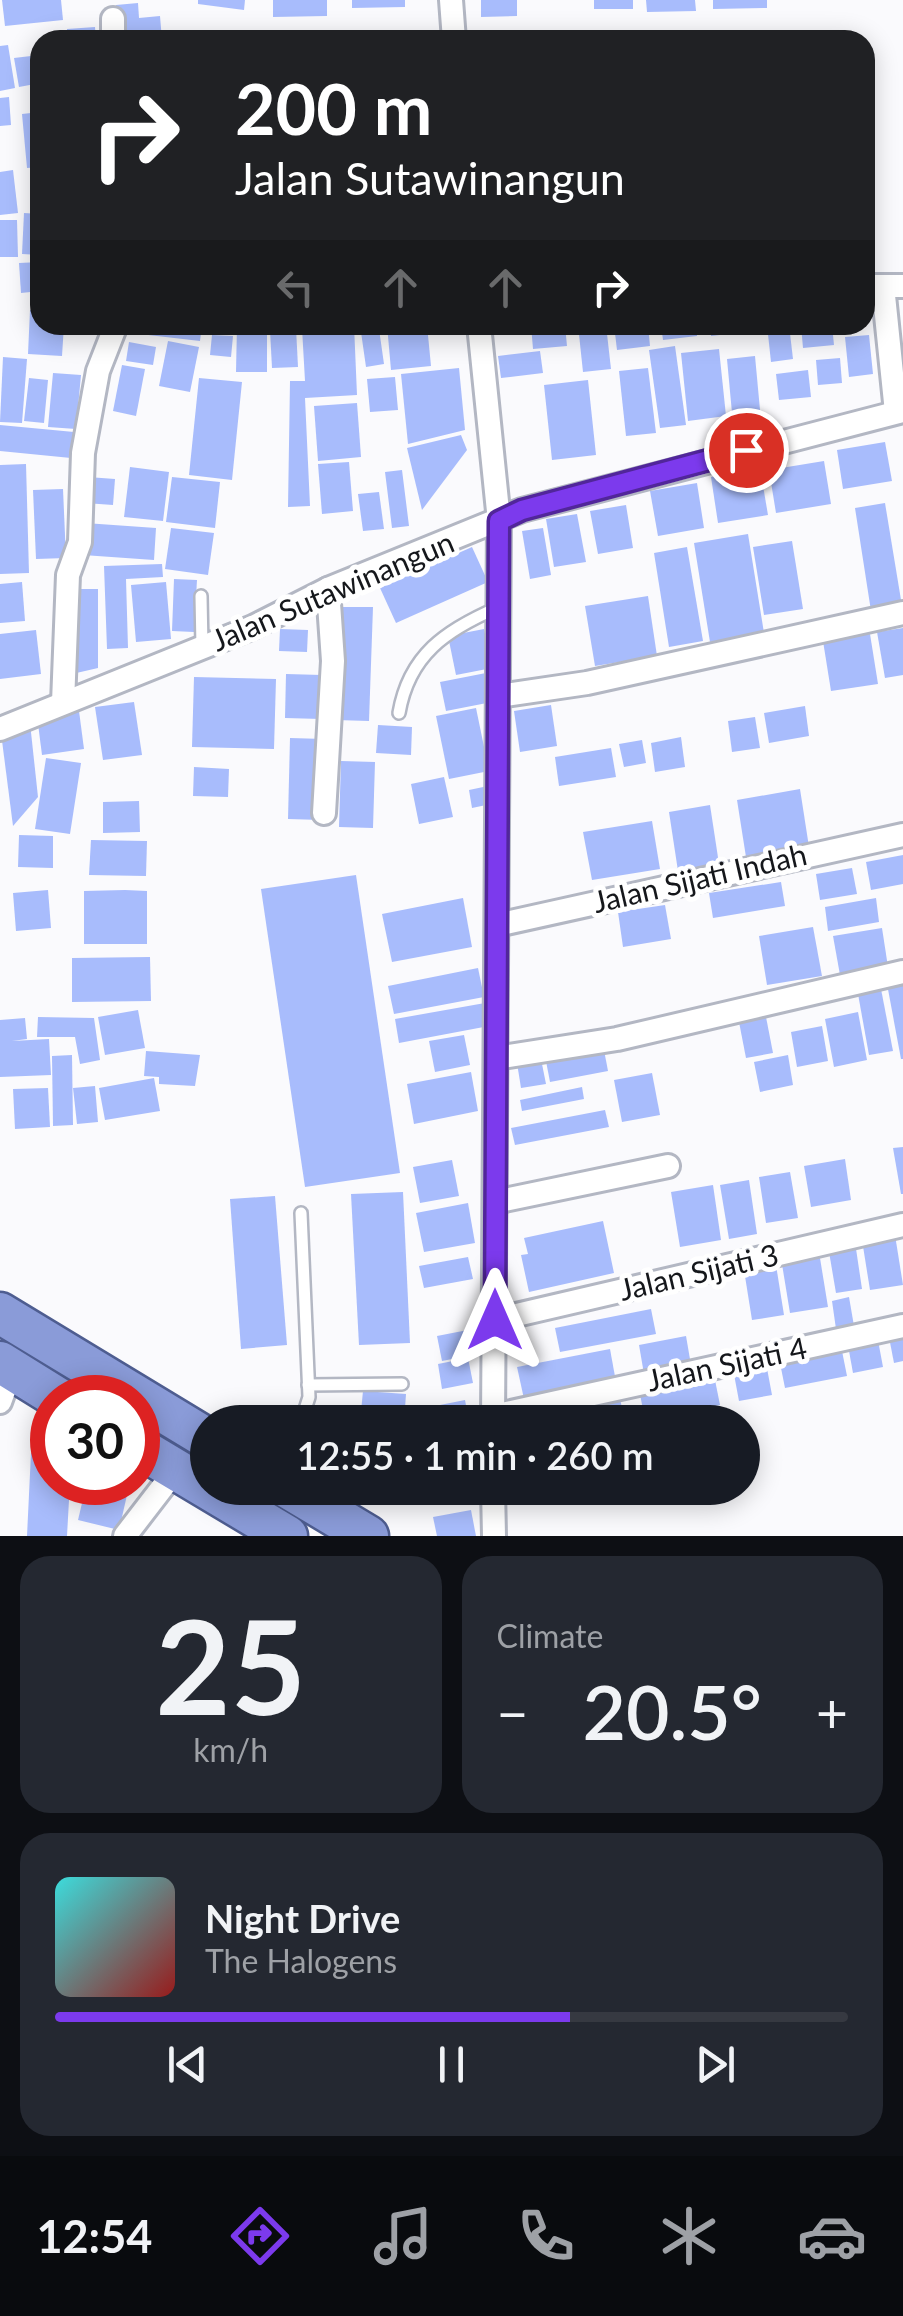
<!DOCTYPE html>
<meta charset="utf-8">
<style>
body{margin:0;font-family:Lato,sans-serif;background:#242831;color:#f1f3f6;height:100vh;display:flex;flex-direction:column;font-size:38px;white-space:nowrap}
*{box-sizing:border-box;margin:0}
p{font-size:32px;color:#9ea1a6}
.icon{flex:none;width:55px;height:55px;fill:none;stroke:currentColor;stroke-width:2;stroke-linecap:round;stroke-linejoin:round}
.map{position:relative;height:1536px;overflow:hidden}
.drawer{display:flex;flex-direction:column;gap:20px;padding:20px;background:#0d0f14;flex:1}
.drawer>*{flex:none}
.guide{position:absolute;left:30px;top:30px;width:845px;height:305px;border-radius:30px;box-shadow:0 5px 25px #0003;background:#202124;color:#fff;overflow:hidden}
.speed{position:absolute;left:30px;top:1375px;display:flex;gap:20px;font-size:50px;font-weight:700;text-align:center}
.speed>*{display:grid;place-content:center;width:130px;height:130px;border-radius:50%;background:#171b24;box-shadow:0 5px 25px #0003;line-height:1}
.speed .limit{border:15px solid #d22;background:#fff;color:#111}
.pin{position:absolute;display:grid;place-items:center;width:85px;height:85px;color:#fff;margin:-42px;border:5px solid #fff;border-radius:50%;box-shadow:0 2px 10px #0007}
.me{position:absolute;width:110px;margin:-55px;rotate:0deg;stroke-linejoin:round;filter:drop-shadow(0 0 8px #0008)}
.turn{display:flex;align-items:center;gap:35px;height:210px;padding:0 40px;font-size:45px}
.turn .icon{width:130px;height:130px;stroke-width:2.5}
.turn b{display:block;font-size:70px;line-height:85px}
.lanes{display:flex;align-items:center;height:95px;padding:0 40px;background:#0003;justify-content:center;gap:50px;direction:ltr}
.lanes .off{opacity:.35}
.big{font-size:75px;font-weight:600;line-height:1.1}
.drawer .card{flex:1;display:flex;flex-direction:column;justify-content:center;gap:15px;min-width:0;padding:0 35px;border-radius:30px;background:#242831}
.drawer .dial{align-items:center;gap:0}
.dial b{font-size:130px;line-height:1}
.song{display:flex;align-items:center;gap:30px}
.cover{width:120px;height:120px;border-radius:15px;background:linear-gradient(135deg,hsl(180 70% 55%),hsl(0 70% 35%))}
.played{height:10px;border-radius:5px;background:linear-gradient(90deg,#7c3aed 65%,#363941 65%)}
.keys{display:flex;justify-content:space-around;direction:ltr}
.heat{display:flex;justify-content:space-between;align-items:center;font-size:55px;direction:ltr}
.drawer .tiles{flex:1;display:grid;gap:20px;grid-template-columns:1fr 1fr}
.card:last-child{grid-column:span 2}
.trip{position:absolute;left:190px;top:1405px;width:570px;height:100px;border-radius:50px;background:#171b24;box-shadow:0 5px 25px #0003;font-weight:600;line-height:100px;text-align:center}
.tabs{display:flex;height:160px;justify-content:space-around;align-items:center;background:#090b0e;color:#9ea1a6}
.tabs .icon{width:70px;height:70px}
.tabs .on{color:#7c3aed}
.tabs b{font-size:45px;color:#f1f3f6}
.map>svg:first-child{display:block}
.building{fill:#a8bcfc}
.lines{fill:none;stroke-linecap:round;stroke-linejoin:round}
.service-casing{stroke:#b3b7c3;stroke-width:16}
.minor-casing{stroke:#b3b7c3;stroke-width:28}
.trunk-casing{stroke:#4e5d90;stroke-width:45}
.service{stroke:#fff;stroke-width:11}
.minor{stroke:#fff;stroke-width:22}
.trunk{stroke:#8a9bd8;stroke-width:40}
.route-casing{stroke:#51269a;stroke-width:25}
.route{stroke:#7c3aed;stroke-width:18}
.labels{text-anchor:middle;stroke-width:10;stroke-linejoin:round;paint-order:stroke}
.street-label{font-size:30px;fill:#15171b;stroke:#fff}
</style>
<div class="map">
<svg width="903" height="1536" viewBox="0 0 903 1536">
<rect width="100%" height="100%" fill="#fafafd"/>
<g class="building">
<path d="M2 0H61L63 20 5 26Z"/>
<path d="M198 0H245L244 10 198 4Z"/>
<path d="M273 0H327V16L273 17Z"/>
<path d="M352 0H405V7L352 8Z"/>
<path d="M481 0H517V16L481 17Z"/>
<rect x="594" y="0" width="39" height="9"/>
<path d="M646 0H695L696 11 647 12Z"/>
<path d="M713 0H767V8L713 9Z"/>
<path d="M138 3 139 18 160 16 162 40H119L116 5Z"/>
<path d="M95 27 96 40H67V29Z"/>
<path d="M8 45 15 88 0 91V46Z"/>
<path d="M31 56 35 84 19 87 14 58Z"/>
<path d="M9 97 11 125 0 126V98Z"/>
<path d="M40 112V167L27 168 22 114Z"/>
<path d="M13 170 18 213 0 215V172Z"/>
<path d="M24 213 40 214V255L22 254Z"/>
<path d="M0 220H17L18 257H0Z"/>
<path d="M40 262V291L21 293 19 263Z"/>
<path d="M30 310 40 311V325H64L62 356 28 354Z"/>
<path d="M131 325H202L200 341 131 333Z"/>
<path d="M237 325H267V372H236Z"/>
<path d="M354 325 357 395 305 398 310 506 288 507 290 381H305L302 328Z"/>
<path d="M387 325H427L431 366 391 370Z"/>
<path d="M531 325H565L567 346 533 349Z"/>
<path d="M578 325H606L611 369 583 372Z"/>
<path d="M614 325H648L650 346 617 350Z"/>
<path d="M661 325H696L697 336 663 340Z"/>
<path d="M710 325H753L754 331 711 336Z"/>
<path d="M767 325H789L793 359 771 362Z"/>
<path d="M801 325H832L834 345 803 348Z"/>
<path d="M296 328 298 367 272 368 270 330Z"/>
<path d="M379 329 384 364 366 367 361 332Z"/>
<path d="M212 335 233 336 231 357 210 355Z"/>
<path d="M869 335 873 374 849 377 845 337Z"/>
<path d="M168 341 199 347 190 392 159 386Z"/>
<path d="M129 342 156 347 153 365 126 361Z"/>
<path d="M675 346 686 425 660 428 649 350Z"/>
<path d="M719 349 726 416 688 421 681 353Z"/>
<path d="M540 351 543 373 501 378 498 356Z"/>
<path d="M755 356 760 410 732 413 727 359Z"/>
<path d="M3 357 27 359 22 423 0 422Z"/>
<path d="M840 358 842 383 818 385 816 360Z"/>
<path d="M122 365 145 369 136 416 113 411Z"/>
<path d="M459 368 465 430 408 444 401 374Z"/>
<path d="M648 368 656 433 626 436 619 371Z"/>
<path d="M808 370 811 397 779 400 776 374Z"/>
<path d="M53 373 81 375 76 429 48 427Z"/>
<path d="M395 377 398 410 370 412 367 379Z"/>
<path d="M29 378 48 380 44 423 24 421Z"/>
<path d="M199 378 242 382 232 480 189 475Z"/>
<path d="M588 380 596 455 552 460 544 385Z"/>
<path d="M357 403 361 457 318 461 314 406Z"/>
<path d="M0 425 74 432 71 458 0 451Z"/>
<path d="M461 435 467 450 422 510 407 448Z"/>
<path d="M885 442 892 481 843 489 837 450Z"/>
<path d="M824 461 831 504 776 513 769 470Z"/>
<path d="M349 462 353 511 322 514 318 464Z"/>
<path d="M26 464 29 573 0 574V465Z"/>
<path d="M130 467 169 472 163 521 124 517Z"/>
<path d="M760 468 768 515 718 523 711 477Z"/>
<path d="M402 470 409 526 392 528 385 472Z"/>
<path d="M88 477 115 479 113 505 85 503Z"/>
<path d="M172 477 220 482 215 528 166 522Z"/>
<path d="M697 483 704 528 658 536 650 491Z"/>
<path d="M63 489 66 558 36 559 33 490Z"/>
<path d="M379 492 384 529 363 531 358 494Z"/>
<path d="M885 503 902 606 871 611 855 508Z"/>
<path d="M626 505 633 548 598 554 590 511Z"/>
<path d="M577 514 586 562 554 567 546 519Z"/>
<path d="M85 523 156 528 154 560 83 555Z"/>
<path d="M171 528 214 533 208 575 165 569Z"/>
<path d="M543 528 551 575 530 579 522 531Z"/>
<path d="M748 534 764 633 710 642 694 543Z"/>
<path d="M792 541 803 609 764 615 753 547Z"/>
<path d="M472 547 488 582 396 623 380 588Z"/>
<path d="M687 547 703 641 669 647 654 553Z"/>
<path d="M162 564 163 577 126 579 128 648 107 649 104 566Z"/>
<path d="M174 579 197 580 194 632 172 631Z"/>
<path d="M22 582 25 621 0 623V584Z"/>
<path d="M166 582 171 639 136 642 131 585Z"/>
<path d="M73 589H98V668L72 674Z"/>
<path d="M648 596 657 656 595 666 585 606Z"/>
<path d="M339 607H373L369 721 336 720Z"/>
<path d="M903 628V675L885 678 877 632Z"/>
<path d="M280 629 308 630 307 652 279 651Z"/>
<path d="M484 629 492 668 456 675 448 636Z"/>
<path d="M36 630 41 674 0 679V634Z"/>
<path d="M870 634 878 684 831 691 823 641Z"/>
<path d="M486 673 492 702 446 711 440 682Z"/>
<path d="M286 674 322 675 321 719 285 718Z"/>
<path d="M194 677 276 679 274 749 192 747Z"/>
<path d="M134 702 142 755 103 760 95 707Z"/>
<path d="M551 705 557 746 520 752 514 711Z"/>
<path d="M805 706 809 736 769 743 764 713Z"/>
<path d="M476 708 489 771 449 779 436 716Z"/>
<path d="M79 711 84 749 42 755 37 716Z"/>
<path d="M755 717 760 748 732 752 728 721Z"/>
<path d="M30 723 38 797 13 826 1 733Z"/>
<path d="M378 725 412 727 411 755 376 753Z"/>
<path d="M681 737 685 767 655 772 651 743Z"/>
<path d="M290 738 324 739 322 820 288 819Z"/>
<path d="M642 740 646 763 624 767 619 744Z"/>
<path d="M611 748 616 777 559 786 555 757Z"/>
<path d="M46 758 81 763 70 834 35 829Z"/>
<path d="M341 761 375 762 373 828 339 827Z"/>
<path d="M194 767 229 769 228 797 193 796Z"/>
<path d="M444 777 453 817 419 824 411 784Z"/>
<path d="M488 786 491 804 472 808 469 790Z"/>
<path d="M800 789 809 847 746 857 737 800Z"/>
<path d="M139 801 140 832 103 833V802Z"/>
<path d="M710 805 719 864 678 871 669 812Z"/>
<path d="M652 821 660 869 592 880 583 832Z"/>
<path d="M19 835 53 836V868L18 867Z"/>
<path d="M91 840 147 841 146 876 89 875Z"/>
<path d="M903 855V884L871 890 866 862Z"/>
<path d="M852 868 857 894 820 900 816 874Z"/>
<path d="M356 875 400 1173 305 1187 261 889Z"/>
<path d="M781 882 785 906 713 918 709 893Z"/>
<path d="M48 890 51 928 16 931 13 893Z"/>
<path d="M125 890 147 891V944H84V891Z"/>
<path d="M463 898 472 947 392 962 382 914Z"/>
<path d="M876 898 879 922 828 931 825 907Z"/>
<path d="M665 905 671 939 623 947 618 912Z"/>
<path d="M813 927 822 976 767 985 759 936Z"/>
<path d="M882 928 888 967 840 975 833 936Z"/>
<path d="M150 957 151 1001 72 1002V958Z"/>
<path d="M478 968 484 997 394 1014 388 986Z"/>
<path d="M903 981V1059H901L887 984Z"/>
<path d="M881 989 893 1051 869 1055 858 994Z"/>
<path d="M485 1003 489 1026 399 1043 395 1019Z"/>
<path d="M138 1010 145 1048 105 1055 98 1017Z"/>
<path d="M858 1012 867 1060 834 1067 825 1019Z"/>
<path d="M38 1017 94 1018 100 1060 80 1064 75 1037H37Z"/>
<path d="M766 1017 773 1053 746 1058 739 1022Z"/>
<path d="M25 1018 27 1039 12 1041 49 1039 51 1075 0 1077V1020Z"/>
<path d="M822 1026 828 1061 797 1067 791 1032Z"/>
<path d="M464 1035 470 1065 435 1072 429 1041Z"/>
<path d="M604 1050 608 1071 550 1082 546 1061Z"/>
<path d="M146 1051 200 1055 195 1086 159 1084V1077L144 1076Z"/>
<path d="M72 1055 73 1125 53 1126 52 1056Z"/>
<path d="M788 1055 793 1085 760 1092 754 1062Z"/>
<path d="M541 1059 546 1084 521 1088 517 1063Z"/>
<path d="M471 1072 478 1111 414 1124 407 1084Z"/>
<path d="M652 1073 660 1115 622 1122 614 1080Z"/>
<path d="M154 1078 160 1111 105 1120 99 1088Z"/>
<path d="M95 1086 98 1122 77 1124 73 1088Z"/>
<path d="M582 1087 584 1099 522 1111 520 1100Z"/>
<path d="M48 1088 50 1127 15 1129 13 1089Z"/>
<path d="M605 1110 609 1127 515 1145 511 1128Z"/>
<path d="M903 1147V1194H901L893 1148Z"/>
<path d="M845 1159 851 1200 811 1207 804 1166Z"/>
<path d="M452 1160 459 1196 420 1203 413 1167Z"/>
<path d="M790 1172 798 1218 766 1223 759 1177Z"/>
<path d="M749 1180 757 1234 729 1239 720 1185Z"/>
<path d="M713 1185 721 1240 680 1247 671 1192Z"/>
<path d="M403 1192 410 1343 359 1345 351 1194Z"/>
<path d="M275 1196 287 1345 241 1349 230 1199Z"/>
<path d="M468 1203 475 1243 424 1252 416 1213Z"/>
<path d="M603 1221 614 1273 529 1292 521 1255 528 1254 524 1238Z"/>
<path d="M895 1235 903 1285 870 1290 862 1240Z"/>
<path d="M855 1242 862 1289 836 1293 828 1246Z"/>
<path d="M819 1252 828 1307 790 1313 781 1258Z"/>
<path d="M468 1257 473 1279 424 1288 419 1266Z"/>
<path d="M776 1265 784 1315 752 1320 744 1270Z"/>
<path d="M849 1297 854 1326 836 1329 832 1301Z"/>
<path d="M651 1309 656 1334 560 1352 555 1328Z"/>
<path d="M478 1328 483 1353 442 1361 437 1336Z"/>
<path d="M903 1329V1361L894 1363 888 1332Z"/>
<path d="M877 1335 883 1367 853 1373 847 1340Z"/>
<path d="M686 1336 691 1365 644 1374 639 1345Z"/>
<path d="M841 1346 847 1376 785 1388 779 1358Z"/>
<path d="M610 1349 616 1382 524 1399 517 1367Z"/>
<path d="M468 1358 473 1383 442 1389 438 1364Z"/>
<path d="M766 1363 772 1395 739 1401 733 1369Z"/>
<path d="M714 1375 720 1405 645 1420 639 1389Z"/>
<path d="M363 1391 406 1394 404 1422H360Z"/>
<path d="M619 1394 625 1422H561L558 1406Z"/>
<path d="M465 1400 469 1422H433L430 1407Z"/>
<path d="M31 1453 52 1454V1482H70L67 1536H27Z"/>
<path d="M87 1482H130L119 1530 78 1520Z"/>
<path d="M471 1510 476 1536H437L433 1517Z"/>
</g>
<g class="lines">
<g class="service-casing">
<g id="service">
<path d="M201 596 202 647"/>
<path d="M399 713C409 655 446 630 497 608"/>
<path d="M308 1385 402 1384"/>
<path d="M301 1422 309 1397 301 1213"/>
</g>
</g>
<g class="minor-casing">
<g id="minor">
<path d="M451 0 454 40"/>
<path d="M113 19V40"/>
<path d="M865 286H903"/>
<path d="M883 286 896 412"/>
<path d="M479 325 499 521 493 1422"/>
<path d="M498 696 587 683 903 613"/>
<path d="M63 703 68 575 80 542 83 453 98 371 116 325"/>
<path d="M0 729 253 627 328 589 522 510 903 411"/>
<path d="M324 813 333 661 328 589"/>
<path d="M497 925 903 835"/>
<path d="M496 1058 617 1039 903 972"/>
<path d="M495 1202 668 1166"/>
<path d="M495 1320 903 1225"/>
<path d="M0 1402 12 1369"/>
<path d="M493 1416 903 1326"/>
<path d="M493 1488 494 1536"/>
<path d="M125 1536 175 1471"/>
</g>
</g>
<g class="trunk-casing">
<g id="trunk">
<path d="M0 1313 208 1439"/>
<path d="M0 1362 58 1398"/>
<path d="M138 1447 287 1536"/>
<path d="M288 1488 368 1536"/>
</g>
</g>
<use href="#service" class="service"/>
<use href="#minor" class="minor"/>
<use href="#trunk" class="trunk"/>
</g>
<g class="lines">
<g class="route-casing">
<path id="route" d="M495 1320 499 521 522 510 746 450"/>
</g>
<use href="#route" class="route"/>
</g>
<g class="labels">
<g class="street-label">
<text transform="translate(333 592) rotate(-23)" y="10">Jalan Sutawinangun</text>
<text transform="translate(700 879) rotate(-13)" y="10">Jalan Sijati Indah</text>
<text transform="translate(699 1273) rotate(-13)" y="10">Jalan Sijati 3</text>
<text transform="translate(727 1365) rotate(-12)" y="10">Jalan Sijati 4</text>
</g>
</g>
</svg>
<div class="speed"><div class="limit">30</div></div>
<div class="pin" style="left:746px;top:450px;background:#d93025"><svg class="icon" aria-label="arrive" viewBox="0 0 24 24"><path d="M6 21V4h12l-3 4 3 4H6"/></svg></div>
<svg class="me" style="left:495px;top:1320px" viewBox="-20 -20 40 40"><path d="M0-17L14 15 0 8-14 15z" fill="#7c3aed" stroke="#fff" stroke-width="4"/></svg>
<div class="trip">12:55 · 1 min · 260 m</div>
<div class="guide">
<div class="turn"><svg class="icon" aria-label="right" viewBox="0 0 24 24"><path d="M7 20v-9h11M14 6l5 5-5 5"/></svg><div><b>200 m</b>Jalan Sutawinangun</div></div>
<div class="lanes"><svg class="icon off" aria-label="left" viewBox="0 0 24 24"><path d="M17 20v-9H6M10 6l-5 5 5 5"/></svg><svg class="icon off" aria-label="ahead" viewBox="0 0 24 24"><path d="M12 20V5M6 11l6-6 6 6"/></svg><svg class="icon off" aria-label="ahead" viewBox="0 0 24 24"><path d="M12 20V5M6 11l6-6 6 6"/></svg><svg class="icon" aria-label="right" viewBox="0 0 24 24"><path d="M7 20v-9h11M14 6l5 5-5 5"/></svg></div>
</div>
</div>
<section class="drawer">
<div class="tiles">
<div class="card dial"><b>25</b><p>km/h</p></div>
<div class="card"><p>Climate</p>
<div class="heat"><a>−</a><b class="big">20.5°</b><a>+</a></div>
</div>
<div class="card">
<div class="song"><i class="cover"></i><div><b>Night Drive</b><p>The Halogens</p></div></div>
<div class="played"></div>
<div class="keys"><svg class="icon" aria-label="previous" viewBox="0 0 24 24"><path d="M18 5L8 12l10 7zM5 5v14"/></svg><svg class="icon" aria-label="pause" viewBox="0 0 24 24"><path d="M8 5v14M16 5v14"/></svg><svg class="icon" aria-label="next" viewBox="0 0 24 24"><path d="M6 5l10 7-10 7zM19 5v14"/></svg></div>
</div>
</div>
</section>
<nav class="tabs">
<b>12:54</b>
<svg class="icon on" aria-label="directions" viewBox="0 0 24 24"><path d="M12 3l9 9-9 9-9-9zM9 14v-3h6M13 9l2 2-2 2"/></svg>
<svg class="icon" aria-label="music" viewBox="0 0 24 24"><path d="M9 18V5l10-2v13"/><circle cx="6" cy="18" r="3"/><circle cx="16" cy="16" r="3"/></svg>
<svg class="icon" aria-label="phone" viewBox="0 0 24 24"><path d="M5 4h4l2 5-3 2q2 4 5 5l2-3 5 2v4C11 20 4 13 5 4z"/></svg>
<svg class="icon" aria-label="climate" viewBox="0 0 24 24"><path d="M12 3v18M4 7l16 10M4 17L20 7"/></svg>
<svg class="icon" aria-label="car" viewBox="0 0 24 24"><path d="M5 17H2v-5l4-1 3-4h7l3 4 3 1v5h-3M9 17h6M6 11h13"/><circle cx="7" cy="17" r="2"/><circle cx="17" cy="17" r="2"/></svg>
</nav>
